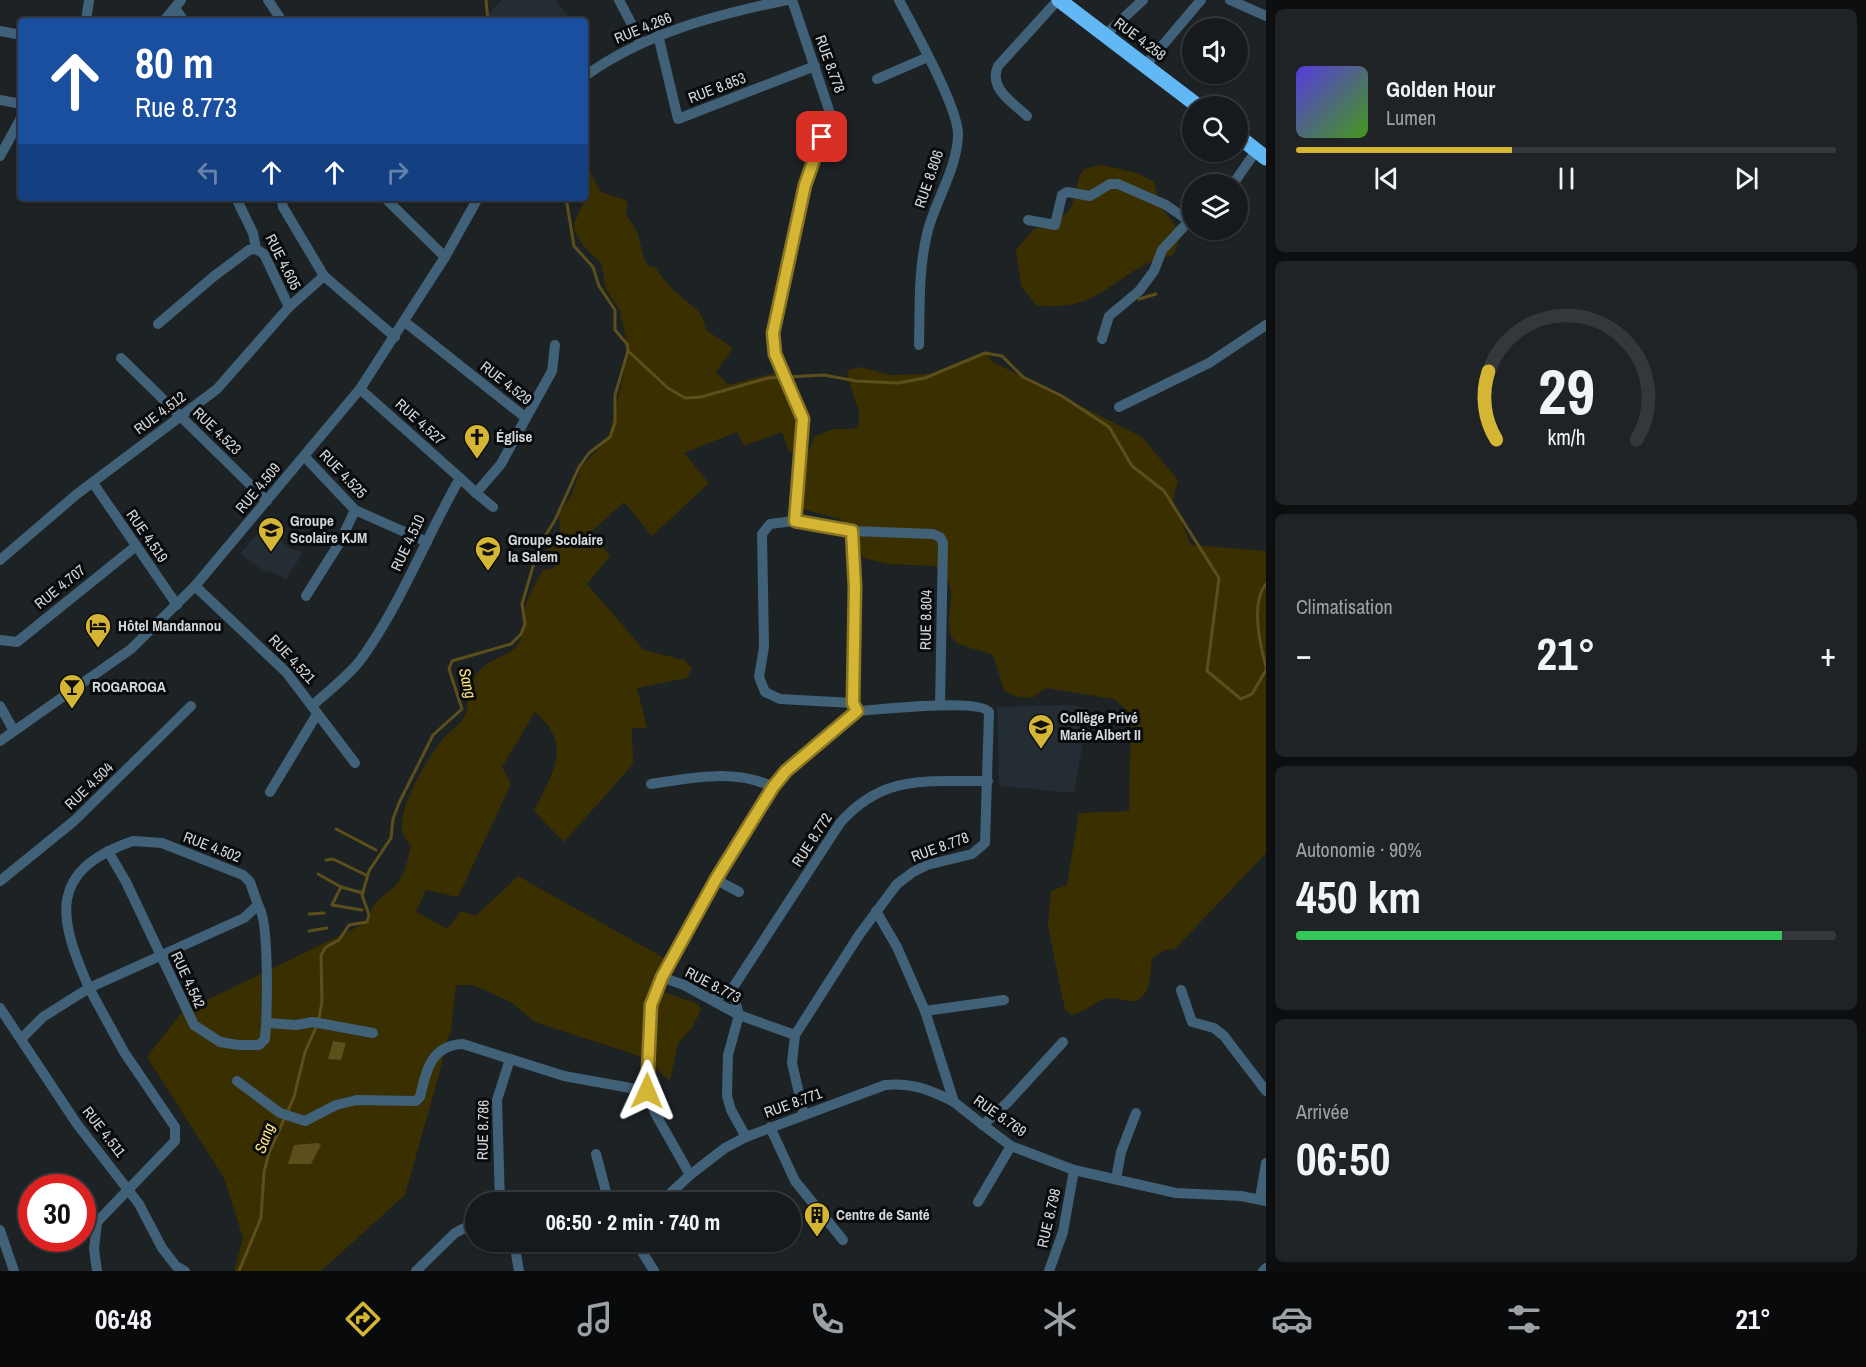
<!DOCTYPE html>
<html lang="fr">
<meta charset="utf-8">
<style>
body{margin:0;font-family:"Archivo Narrow",sans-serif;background:#1f2325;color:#f1f3f6;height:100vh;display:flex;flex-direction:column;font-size:22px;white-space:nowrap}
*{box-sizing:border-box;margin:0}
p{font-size:20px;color:#9ea1a3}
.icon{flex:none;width:33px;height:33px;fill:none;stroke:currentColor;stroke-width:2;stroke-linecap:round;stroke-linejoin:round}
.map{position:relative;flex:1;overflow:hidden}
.sheet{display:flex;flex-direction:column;gap:9px;padding:9px;background:#0c0e0f;width:600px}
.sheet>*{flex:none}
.top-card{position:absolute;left:18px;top:18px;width:570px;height:183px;border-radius:6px;box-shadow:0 2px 4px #0004,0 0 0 2px #35383b;background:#1a4fa0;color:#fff;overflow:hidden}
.controls{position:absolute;left:1182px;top:18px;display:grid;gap:12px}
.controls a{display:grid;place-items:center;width:66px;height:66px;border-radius:50%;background:#161a1c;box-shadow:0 2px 4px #0004,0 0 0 2px #35383b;font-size:30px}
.speed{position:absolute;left:18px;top:1174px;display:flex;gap:12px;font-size:30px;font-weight:700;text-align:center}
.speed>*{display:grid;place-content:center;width:78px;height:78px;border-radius:50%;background:#161a1c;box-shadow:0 2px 4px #0004,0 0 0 2px #35383b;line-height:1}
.speed .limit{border:9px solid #d22;background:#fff;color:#111}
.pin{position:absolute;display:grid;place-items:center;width:51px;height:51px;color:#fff;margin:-26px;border-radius:12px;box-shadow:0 3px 9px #0006}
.me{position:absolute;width:66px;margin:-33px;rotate:1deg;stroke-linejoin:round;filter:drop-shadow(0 0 4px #0008)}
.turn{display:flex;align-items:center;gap:21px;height:126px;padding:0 18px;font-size:27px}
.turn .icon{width:78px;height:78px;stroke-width:2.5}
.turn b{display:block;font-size:42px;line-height:51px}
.lanes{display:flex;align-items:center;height:57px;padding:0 18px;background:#0003;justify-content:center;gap:30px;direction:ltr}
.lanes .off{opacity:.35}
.big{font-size:45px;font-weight:700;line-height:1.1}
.sheet .card{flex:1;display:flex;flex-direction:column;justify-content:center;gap:9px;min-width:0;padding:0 21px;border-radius:9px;background:#1f2325}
.sheet .dial{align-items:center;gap:0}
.dial svg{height:156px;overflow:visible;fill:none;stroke:#35383b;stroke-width:7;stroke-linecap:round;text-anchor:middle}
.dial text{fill:#f1f3f6;stroke:none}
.song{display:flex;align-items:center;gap:18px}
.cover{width:72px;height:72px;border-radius:9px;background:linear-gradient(135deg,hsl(250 70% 55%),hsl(100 70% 35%))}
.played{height:6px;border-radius:3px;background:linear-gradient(90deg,#d5b534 40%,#35383b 40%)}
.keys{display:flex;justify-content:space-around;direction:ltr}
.heat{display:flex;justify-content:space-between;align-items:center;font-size:33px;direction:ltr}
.charge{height:9px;border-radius:4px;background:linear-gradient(90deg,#34c759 90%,#35383b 0)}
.trip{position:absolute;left:465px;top:1192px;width:336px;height:60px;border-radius:30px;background:#161a1c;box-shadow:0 2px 4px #0004,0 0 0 2px #35383b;font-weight:700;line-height:60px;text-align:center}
.menu{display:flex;height:96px;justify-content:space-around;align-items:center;background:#090a0b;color:#9ea1a3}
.menu .icon{width:42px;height:42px}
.menu .on{color:#d5b534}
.menu b{font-size:27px;color:#f1f3f6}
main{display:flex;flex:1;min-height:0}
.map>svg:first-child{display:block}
.built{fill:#242d34}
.green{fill:#3a2f01}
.water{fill:#5d4f1b}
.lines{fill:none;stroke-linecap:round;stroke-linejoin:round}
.stream{stroke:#5d4f1b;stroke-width:3}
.minor{stroke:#406178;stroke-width:10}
.highway{stroke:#62b8f5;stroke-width:15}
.route-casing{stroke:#8a7622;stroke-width:15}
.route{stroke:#d5b534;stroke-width:10}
.labels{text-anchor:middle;stroke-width:6;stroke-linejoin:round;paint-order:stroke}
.street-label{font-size:15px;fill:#d5d8da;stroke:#090b0d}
.poi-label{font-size:15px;font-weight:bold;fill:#d5d8da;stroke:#090b0d;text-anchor:start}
.water-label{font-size:16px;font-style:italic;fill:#fce180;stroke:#090b0d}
</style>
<main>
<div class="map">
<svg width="1266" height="1271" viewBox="0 0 1266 1271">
<rect width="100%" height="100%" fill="#1d2225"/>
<g class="built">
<path d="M502 0H555L573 21H488L486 16Z"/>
<path d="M264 526 289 548 303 552 286 580 270 570 267 573 240 554Z"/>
<path d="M1075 705 1089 709 1074 793 999 786 997 707Z"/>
</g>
<g class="green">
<path d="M585 163 601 192 626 200 628 206 625 213 637 231 644 259 650 267H655C662 277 668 286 678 294 692 307 703 309 706 330L733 348 716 372 728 385 778 372 797 425 796 451 789 452 782 432 744 446 737 432 684 453 709 483 652 536 624 502 591 532 610 556 587 584 644 650 684 660 692 668 687 678 637 688 647 728H632L633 764 564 842 534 811C552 773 574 745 535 712L502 767 511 784 458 897 426 890 416 912 447 929 461 911 476 916 518 876 664 958 658 970 655 989 698 1004 701 1009 692 1028 678 1043 670 1081 642 1057 535 1022 512 1003 473 985H456L451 1031 446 1043 441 1046 443 1060 405 1195 321 1271H234L243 1238 224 1178 147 1057 182 1012 370 921C370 899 385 898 397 884 405 874 408 858 411 846 408 841 403 836 402 831 398 806 427 760 442 740 448 732 458 727 464 717 471 705 464 689 479 671 489 658 513 655 519 643 524 632 523 619 525 607 529 594 536 582 543 570L554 568 557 558 547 549 560 531 559 514 572 494 581 467 608 439 629 353 620 311 606 289 601 263 585 248 574 230V224L585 198Z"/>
<path d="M1102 165 1137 173 1154 182C1156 190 1158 201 1163 209 1177 231 1186 228 1173 255 1163 258 1151 261 1142 266 1103 289 1087 312 1036 305L1021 286 1016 250 1034 229 1067 213 1072 206 1079 177 1084 169Z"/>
<path d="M988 353 991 361 1142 437 1178 480 1173 500 1191 545 1266 551V853L1175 949 1165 950 1152 958C1150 973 1151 1005 1128 1001 1120 1000 1114 996 1105 999 1092 1003 1085 1013 1072 1015L1066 1011 1063 1001 1048 926 1051 891 1067 885 1079 813 1129 811 1131 714 1114 699 1046 688 1032 698 1014 696 1004 690 993 655C983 649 962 649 954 640 942 625 956 601 949 584 946 578 939 572 935 566L888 564 863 558 853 529 840 519 802 509 796 499 801 469 815 436 833 429H852L859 426V411L847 376 848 370 860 367 890 375 929 374Z"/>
</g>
<g class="water">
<path d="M333 1041 346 1043 341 1060 328 1059Z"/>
<path d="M318 1143 321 1145 311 1164H288L294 1145Z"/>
</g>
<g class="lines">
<g class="stream">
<path d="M486 0 488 21"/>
<path d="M1139 299 1156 294"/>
<path d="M628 351 668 388 685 398 701 397 768 378 824 375 856 381 898 383 925 378 985 353 1002 356 1023 377 1062 396 1109 427 1132 466 1164 491 1219 578 1207 671 1241 699 1252 694 1266 670"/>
<path d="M1266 584C1250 603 1260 645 1266 667"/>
<path d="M336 829 376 850"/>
<path d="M326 860 333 859 366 875"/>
<path d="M318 874 341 887 363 893"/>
<path d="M341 887 332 905 362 910"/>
<path d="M309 914 324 913"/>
<path d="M309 931 327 928"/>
<path d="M239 1271 261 1218 264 1172 269 1153 294 1097 305 1052 318 1023 322 1002 321 955 326 947 339 940 349 925 367 922 369 915 362 895 369 871 391 838 393 819 399 803 433 735 462 709 449 669 452 661 511 644 521 634 525 624 522 604 539 546 555 520 579 467 589 453 610 437 615 423V395L628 351 627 344 615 330V310L599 286 593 267 574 246 566 198"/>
</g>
<g class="minor">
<path d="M268 0 282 21"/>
<path d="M619 0 641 42"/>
<path d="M792 0 831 116 805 185 773 328 775 354 803 419 794 521 852 531 855 587 853 703"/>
<path d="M899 0C913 27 958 107 958 134 958 166 936 200 928 230 918 268 920 306 919 345"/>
<path d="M1230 0 1266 16"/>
<path d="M175 8 184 21"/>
<path d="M86 21 89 0"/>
<path d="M164 21 181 0"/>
<path d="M0 31 21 35"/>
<path d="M658 35 678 119 815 66"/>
<path d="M1105 35 1143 0"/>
<path d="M1145 66 1201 0"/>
<path d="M585 76C645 33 715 15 787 0"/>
<path d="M877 79 928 57"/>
<path d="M0 100 21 104"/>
<path d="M1027 116C1012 102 988 88 998 66L1058 0"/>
<path d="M0 156 21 118"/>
<path d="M1233 184 1256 151"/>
<path d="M236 198 253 233 256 249 264 254 289 307"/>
<path d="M281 198 283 207 324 276 395 337"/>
<path d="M385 198 445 257"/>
<path d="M1028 220 1055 225 1062 195 1067 192 1090 196 1110 184H1118L1166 205 1192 223"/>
<path d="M405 322 526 418 552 371 555 345"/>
<path d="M158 324 213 277 249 250 256 249"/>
<path d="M1102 339 1109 316 1139 291 1154 271 1162 250 1189 221"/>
<path d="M121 358 267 501"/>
<path d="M360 389 460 478"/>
<path d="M1119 407 1209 363 1266 325"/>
<path d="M304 456 355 510 427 542"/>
<path d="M93 483 177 605"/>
<path d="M476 493 493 507"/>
<path d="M794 521 770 524 762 534 764 647 759 677 765 692 780 699 853 703 857 711C877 710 979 698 989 712L985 843 972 854 927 865 913 872 897 884 859 935 795 1035 792 1063 804 1115"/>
<path d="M852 531 933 534 940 537 943 543 940 705"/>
<path d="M0 560 77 494 217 389 289 307 324 276"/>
<path d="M195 586 286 672 355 763"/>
<path d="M306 596 340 542 355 510"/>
<path d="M0 640 17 642 136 546"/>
<path d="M0 706 14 731"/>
<path d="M312 706C328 691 349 676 362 658 402 602 426 537 460 478L476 493 501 464 526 418"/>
<path d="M0 741 131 649 195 586 360 389 445 257 478 198"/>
<path d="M651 784C692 778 735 768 773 787"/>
<path d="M270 792 317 714"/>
<path d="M133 841 162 843 243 875 250 882 258 905 244 918 89 988C58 917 47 871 133 841Z"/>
<path d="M108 851 126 882 194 1025 220 1042 238 1045H259L265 1039C267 1017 270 920 258 905"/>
<path d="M715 879 739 892"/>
<path d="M0 881 74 821 191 706"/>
<path d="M876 911 897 947 925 1011 954 1102 983 1125 1011 1146 1074 1170 1176 1193 1241 1196 1266 1201"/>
<path d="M732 989 739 1015 728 1055 727 1096 731 1110 746 1137"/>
<path d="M1181 990 1192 1022 1214 1028 1224 1036 1266 1091"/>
<path d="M712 1000 732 989 840 823C884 773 927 782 988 781"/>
<path d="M0 1008 77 1124 139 1204 162 1248 176 1266 185 1271"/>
<path d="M925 1011 1004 1000"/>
<path d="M267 1023 296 1025 313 1022 373 1033"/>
<path d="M795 1035 739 1015 684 985 661 977 715 879 773 787 785 771 857 711"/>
<path d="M22 1038 43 1017 89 988 124 1052 175 1127V1141L97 1222 94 1249 97 1271"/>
<path d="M237 1081 280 1113 305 1121 336 1105 357 1100 416 1101 420 1097C426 1071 431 1045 463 1044L564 1076 647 1091 655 1113 690 1175"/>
<path d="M647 1091 651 1005 661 977"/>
<path d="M983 1125 1008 1102 1063 1042"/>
<path d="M770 1127 795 1181 843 1240"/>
<path d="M596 1154 609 1203"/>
<path d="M1116 1179 1121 1152 1136 1113"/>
<path d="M1260 1198 1266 1163"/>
<path d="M978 1202 1011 1146"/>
<path d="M500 1203 497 1100 510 1059"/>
<path d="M660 1203 690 1175 725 1148 746 1137 885 1085C911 1082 931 1090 954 1102"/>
<path d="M0 1230 14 1271"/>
<path d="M514 1242 519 1271"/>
<path d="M636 1242 654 1271"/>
<path d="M416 1271 455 1233 476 1222"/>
<path d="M1049 1271 1063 1232 1074 1170"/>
<path d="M1263 1271 1266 1268"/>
</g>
<g class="highway">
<path d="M1059 0 1198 106"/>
<path d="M1238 136 1266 158"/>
</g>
</g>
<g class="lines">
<g class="route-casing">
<path id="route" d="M647 1091 651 1005 662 977 716 879 773 787 786 771 857 711 853 703 855 587 852 531 795 521 803 419 775 354 773 333 805 185 822 137"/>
</g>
<use href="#route" class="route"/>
</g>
<defs>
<g id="church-pin" transform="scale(1.35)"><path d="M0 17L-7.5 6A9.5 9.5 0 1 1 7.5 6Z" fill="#d5b534" stroke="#090b0d"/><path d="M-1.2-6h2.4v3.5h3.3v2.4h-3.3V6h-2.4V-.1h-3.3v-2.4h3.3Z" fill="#111"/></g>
<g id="school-pin" transform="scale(1.35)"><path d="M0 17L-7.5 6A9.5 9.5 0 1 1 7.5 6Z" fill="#d5b534" stroke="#090b0d"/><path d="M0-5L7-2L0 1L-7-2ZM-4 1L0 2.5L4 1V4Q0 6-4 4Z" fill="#111"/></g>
<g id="hotel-pin" transform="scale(1.35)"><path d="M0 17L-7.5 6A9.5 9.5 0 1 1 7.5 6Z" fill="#d5b534" stroke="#090b0d"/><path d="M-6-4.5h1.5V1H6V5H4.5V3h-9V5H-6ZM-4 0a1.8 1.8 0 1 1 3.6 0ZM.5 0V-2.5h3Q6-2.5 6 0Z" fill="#111"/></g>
<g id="bar-pin" transform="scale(1.35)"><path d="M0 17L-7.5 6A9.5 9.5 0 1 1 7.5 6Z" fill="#d5b534" stroke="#090b0d"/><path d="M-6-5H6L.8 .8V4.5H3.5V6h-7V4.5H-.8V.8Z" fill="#111"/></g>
<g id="building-pin" transform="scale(1.35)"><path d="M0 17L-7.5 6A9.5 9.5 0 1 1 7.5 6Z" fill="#d5b534" stroke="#090b0d"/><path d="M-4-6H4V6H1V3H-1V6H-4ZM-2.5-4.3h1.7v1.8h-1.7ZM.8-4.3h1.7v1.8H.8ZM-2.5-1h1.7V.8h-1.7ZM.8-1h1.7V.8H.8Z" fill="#111"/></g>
</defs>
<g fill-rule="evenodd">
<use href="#church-pin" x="477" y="437"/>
<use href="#school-pin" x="271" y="530"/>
<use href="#school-pin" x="488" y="549"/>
<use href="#hotel-pin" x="98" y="626"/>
<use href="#bar-pin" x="72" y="687"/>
<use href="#school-pin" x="1041" y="727"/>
<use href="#building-pin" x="817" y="1215"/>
</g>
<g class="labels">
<g class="street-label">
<text transform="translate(643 28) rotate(-22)" y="5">RUE 4.266</text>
<text transform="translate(1140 39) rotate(37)" y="5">RUE 4.258</text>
<text transform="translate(830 64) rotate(70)" y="5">RUE 8.778</text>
<text transform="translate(717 88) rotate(-21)" y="5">RUE 8.853</text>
<text transform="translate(929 179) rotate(-71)" y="5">RUE 8.806</text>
<text transform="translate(283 262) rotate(63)" y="5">RUE 4.605</text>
<text transform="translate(506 383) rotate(38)" y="5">RUE 4.529</text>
<text transform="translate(160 413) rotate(-37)" y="5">RUE 4.512</text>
<text transform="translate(420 422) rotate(42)" y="5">RUE 4.527</text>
<text transform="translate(217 431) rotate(44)" y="5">RUE 4.523</text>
<text transform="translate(343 474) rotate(46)" y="5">RUE 4.525</text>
<text transform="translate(258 488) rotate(-50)" y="5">RUE 4.509</text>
<text transform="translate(147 536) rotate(55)" y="5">RUE 4.519</text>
<text transform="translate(408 543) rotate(-65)" y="5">RUE 4.510</text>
<text transform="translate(60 587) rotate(-39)" y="5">RUE 4.707</text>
<text transform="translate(926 620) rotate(-89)" y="5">RUE 8.804</text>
<text transform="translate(292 659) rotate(47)" y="5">RUE 4.521</text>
<text transform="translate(89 786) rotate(-44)" y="5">RUE 4.504</text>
<text transform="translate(812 840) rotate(-57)" y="5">RUE 8.772</text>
<text transform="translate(212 847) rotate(21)" y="5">RUE 4.502</text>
<text transform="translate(940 847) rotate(-20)" y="5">RUE 8.778</text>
<text transform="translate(188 980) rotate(65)" y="5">RUE 4.542</text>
<text transform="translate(713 985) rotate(27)" y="5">RUE 8.773</text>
<text transform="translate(793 1103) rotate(-20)" y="5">RUE 8.771</text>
<text transform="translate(1000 1116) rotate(35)" y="5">RUE 8.769</text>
<text transform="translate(483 1130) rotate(-89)" y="5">RUE 8.786</text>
<text transform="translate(104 1132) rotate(52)" y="5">RUE 4.511</text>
<text transform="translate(1049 1218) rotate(-77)" y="5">RUE 8.798</text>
</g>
<g class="poi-label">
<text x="496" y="442">Église</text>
<text x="290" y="526">Groupe<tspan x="290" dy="17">Scolaire KJM</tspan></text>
<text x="508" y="545">Groupe Scolaire<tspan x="508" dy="17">la Salem</tspan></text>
<text x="118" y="631">Hôtel Mandannou</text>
<text x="92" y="692">ROGAROGA</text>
<text x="1060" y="723">Collège Privé<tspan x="1060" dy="17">Marie Albert II</tspan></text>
<text x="836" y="1220">Centre de Santé</text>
</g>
<g class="water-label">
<text transform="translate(468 683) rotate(77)" y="6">Sang</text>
<text transform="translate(264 1138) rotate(-70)" y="6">Sang</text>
</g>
</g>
</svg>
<div class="controls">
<a><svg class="icon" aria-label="sound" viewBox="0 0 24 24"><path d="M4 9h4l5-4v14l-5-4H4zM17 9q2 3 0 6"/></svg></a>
<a><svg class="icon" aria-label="search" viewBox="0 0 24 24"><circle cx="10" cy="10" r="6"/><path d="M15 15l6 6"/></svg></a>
<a><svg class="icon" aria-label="layers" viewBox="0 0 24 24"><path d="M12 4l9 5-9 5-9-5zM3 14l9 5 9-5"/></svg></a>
</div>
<div class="speed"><div class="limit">30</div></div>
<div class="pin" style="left:822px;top:137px;background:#d93025"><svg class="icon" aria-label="arrive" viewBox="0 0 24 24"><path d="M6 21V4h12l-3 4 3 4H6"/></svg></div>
<svg class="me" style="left:647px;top:1091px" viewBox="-20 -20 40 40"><path d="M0-17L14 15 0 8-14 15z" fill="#d5b534" stroke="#fff" stroke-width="4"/></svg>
<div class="trip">06:50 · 2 min · 740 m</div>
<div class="top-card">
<div class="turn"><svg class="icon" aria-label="ahead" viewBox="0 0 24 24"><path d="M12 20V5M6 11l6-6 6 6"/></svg><div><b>80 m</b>Rue 8.773</div></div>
<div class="lanes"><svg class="icon off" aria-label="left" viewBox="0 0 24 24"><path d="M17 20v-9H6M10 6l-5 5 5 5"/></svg><svg class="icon" aria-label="ahead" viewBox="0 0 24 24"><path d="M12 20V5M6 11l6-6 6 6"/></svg><svg class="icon" aria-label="ahead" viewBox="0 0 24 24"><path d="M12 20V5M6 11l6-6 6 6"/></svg><svg class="icon off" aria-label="right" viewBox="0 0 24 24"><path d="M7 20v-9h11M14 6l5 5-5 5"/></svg></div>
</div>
</div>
<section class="sheet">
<div class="card">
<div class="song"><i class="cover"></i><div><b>Golden Hour</b><p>Lumen</p></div></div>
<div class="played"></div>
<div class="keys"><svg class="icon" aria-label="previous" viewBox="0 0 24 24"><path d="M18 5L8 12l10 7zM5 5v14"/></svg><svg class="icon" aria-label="pause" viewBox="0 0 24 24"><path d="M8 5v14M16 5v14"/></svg><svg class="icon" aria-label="next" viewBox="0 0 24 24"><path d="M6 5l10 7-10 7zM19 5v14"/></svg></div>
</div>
<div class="card dial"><svg viewBox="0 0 100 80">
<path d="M14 69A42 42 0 1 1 86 69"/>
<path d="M14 69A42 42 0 0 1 10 34" stroke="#d5b534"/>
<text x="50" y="56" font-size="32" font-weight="700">29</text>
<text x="50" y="72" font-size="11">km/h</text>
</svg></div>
<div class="card"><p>Climatisation</p>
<div class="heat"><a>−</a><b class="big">21°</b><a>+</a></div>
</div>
<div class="card"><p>Autonomie · 90%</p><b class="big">450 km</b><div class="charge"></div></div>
<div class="card"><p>Arrivée</p><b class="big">06:50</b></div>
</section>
</main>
<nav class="menu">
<b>06:48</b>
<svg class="icon on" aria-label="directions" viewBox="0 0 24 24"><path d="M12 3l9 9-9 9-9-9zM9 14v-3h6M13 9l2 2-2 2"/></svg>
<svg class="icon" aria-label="music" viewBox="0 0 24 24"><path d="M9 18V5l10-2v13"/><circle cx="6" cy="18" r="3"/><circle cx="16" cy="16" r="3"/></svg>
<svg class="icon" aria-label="phone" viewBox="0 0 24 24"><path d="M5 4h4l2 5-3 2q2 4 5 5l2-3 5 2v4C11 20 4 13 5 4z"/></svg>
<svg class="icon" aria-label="climate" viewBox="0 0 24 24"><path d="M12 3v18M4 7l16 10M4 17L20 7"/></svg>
<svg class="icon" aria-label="car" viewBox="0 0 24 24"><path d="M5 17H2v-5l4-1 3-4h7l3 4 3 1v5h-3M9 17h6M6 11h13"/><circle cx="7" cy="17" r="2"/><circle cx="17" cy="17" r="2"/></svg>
<svg class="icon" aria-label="filters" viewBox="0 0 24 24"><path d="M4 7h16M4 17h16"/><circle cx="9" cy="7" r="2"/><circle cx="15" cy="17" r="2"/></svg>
<b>21°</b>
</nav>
